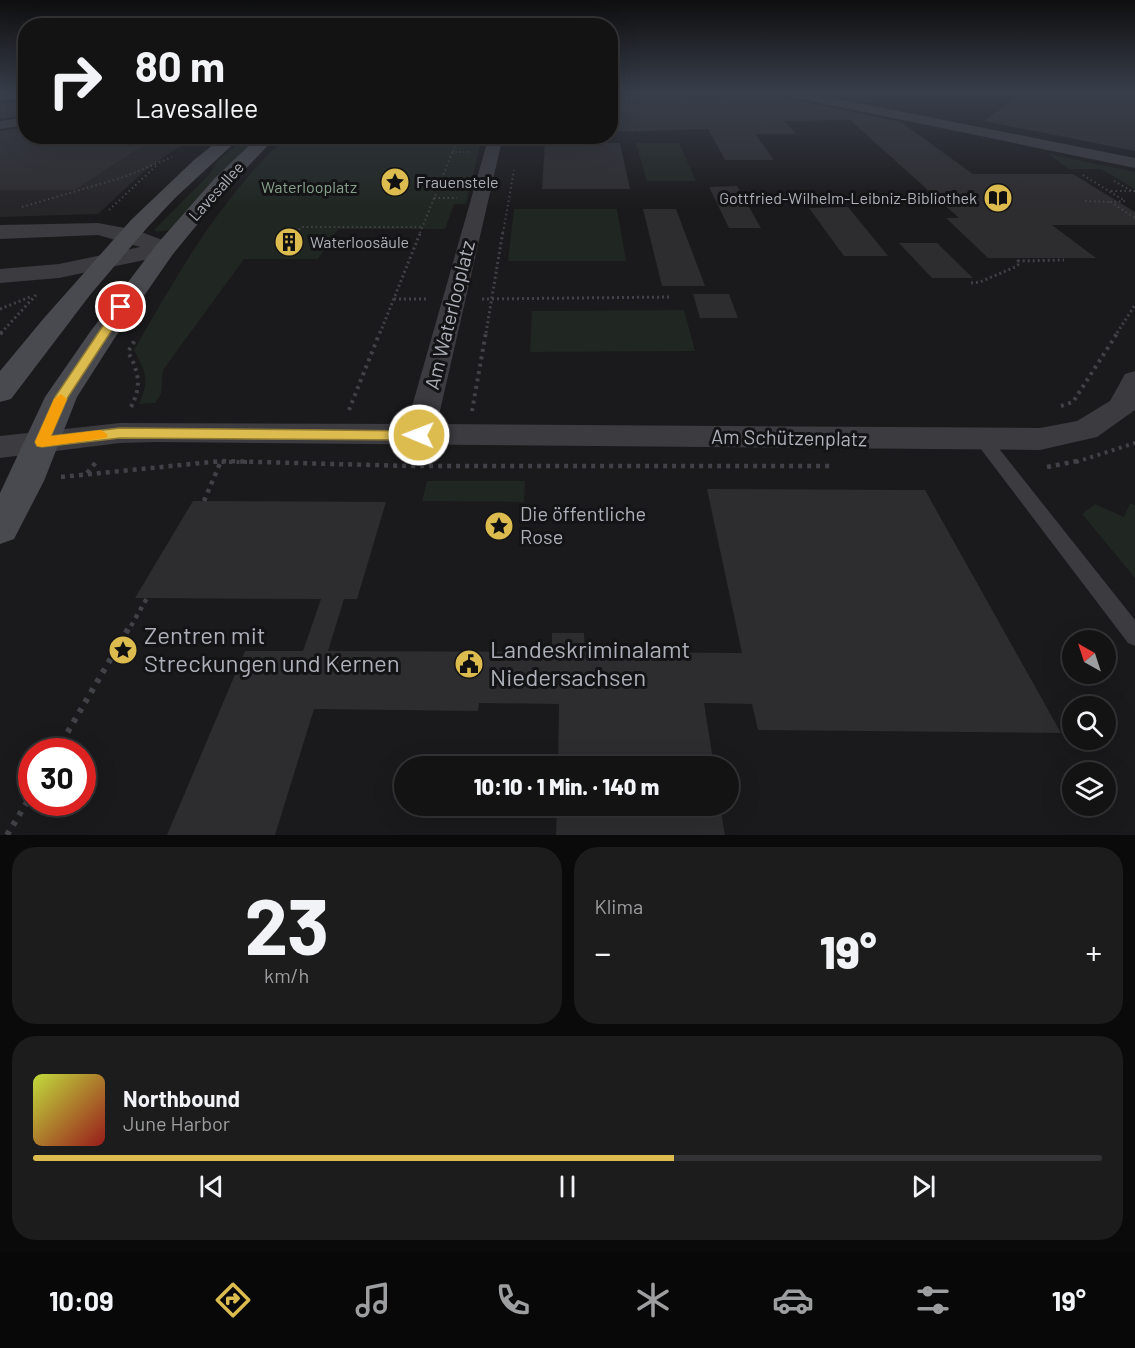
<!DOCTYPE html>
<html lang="de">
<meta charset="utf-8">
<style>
body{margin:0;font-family:Barlow,sans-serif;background:#1d1c1d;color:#f1f3f6;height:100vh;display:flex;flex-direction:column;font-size:22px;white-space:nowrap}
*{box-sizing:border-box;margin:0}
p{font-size:20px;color:#9d9ea0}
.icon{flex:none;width:33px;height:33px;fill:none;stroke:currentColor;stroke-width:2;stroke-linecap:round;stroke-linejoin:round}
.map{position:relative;height:835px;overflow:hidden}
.drawer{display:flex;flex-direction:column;gap:12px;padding:12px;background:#0b0a0b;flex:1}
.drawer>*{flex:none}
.top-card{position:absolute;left:18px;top:18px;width:600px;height:126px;border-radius:24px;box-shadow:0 6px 24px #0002,0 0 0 2px #333234;background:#141314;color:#f1f3f6;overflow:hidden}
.needle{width:39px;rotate:321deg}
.buttons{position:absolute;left:1062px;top:630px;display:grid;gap:12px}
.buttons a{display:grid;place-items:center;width:54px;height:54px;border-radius:50%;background:#141314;box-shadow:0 6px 24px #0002,0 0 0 2px #333234;font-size:30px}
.speed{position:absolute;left:18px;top:738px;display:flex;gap:12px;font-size:30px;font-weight:700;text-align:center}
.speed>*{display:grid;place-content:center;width:78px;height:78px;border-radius:50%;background:#141314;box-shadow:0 6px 24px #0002,0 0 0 2px #333234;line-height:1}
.speed .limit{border:9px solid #d22;background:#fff;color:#111}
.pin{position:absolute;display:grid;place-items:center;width:51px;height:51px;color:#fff;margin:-26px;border:3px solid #fff;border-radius:50%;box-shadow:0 2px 6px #0007}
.me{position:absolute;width:66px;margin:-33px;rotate:271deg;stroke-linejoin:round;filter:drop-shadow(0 0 4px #0008)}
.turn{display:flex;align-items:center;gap:21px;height:126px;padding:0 18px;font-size:27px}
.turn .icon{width:78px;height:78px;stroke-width:2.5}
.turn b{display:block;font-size:42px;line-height:51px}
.big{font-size:45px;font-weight:800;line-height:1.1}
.drawer .card{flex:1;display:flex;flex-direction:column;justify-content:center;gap:9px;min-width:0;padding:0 21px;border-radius:24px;background:#1d1c1d}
.drawer .dial{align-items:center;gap:0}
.dial b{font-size:78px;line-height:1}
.song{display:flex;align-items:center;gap:18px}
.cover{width:72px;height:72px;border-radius:9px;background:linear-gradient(135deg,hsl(70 70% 55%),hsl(0 70% 35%))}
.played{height:6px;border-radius:3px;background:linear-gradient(90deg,#ddbc4f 60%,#333234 60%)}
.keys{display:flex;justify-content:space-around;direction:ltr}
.heat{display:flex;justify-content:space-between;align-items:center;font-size:33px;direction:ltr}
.drawer .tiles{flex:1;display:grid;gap:12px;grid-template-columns:1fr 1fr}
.card:last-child{grid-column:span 2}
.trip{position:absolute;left:394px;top:756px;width:345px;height:60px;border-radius:30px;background:#141314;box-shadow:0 6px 24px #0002,0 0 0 2px #333234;font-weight:800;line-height:60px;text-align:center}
.menu{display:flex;height:96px;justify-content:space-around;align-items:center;background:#080808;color:#9d9ea0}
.menu .icon{width:42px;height:42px}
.menu .selected{color:#ddbc4f}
.menu b{font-size:27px;color:#f1f3f6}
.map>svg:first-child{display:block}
.built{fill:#262528}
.green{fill:#202621}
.building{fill:#2d2c2f}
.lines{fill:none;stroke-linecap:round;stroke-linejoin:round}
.path-far5{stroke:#414247;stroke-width:1.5;stroke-dasharray:1.5 2;stroke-linecap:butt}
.path-far4{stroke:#414247;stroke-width:2;stroke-dasharray:1.5 3;stroke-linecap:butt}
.path-far3{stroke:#414247;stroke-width:3;stroke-dasharray:2 3;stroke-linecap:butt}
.path-far2{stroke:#414247;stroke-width:4;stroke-dasharray:3 4.5;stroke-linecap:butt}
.path-far1{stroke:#414247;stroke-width:4.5;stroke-dasharray:4 5;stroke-linecap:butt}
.path{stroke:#414247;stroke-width:6;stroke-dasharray:4.5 7;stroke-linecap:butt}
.service{fill:#3b3b40;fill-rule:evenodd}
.minor{fill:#3b3b40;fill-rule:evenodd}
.tertiary{fill:#3b3b40;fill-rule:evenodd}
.secondary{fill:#494a4f;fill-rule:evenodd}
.route{fill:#ddbc4f;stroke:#907a33;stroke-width:1.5}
.slow{fill:#f59e0b}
.labels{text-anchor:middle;stroke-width:6;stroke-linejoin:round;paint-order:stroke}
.far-poi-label{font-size:16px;fill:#adb0b9;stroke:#141416;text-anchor:start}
.far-park-label{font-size:16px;fill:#87a28b;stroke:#141416}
.far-street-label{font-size:16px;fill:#adb0b9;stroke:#141416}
.street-label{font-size:20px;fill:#adb0b9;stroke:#141416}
.poi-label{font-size:20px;fill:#adb0b9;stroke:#141416;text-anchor:start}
.near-poi-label{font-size:24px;fill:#adb0b9;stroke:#141416;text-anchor:start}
</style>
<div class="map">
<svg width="1135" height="835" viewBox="0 0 1135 835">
<rect width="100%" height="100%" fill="#1a191b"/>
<path class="built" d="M25 127 26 136 198 137 168 154 140 175 98 214 0 217V131Z"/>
<g class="green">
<path d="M288 136 482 137 466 204H454L445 229H338L318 259H244L163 370 161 394 155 403 139 404C150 379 146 374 134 350 177 275 222 195 288 136Z"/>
<path d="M248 137H262L171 230 155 232V229L209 175 217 161Z"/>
<path d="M636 143H679L696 181H647Z"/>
<path d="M1049 154 1135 172V189L1101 169H1068Z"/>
<path d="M514 209H617L626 261H508Z"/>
<path d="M684 310 695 351 530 352 532 311Z"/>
<path d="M427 481H525L524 502 422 501Z"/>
<path d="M1130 503 1135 505V578L1082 514 1095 504 1124 517Z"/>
</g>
<g class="building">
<path d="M737 92H778L786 98 901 122 973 174H1073L1135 212V225H1052L1096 258H988L946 218H959L850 120 785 121 796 134H755L774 160H725L708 129 610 132V95L720 98Z"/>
<path d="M814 92H854L862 93 877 104Z"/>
<path d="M1024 92H1113L1135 95V151L984 121Z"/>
<path d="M26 100V115L0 119V103Z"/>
<path d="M26 127V136H157L75 190H0V131Z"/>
<path d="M545 143H620L630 189H542Z"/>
<path d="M737 186 761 228H729L709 187Z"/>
<path d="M848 207 888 256H844L809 208Z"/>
<path d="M643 209H676L705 286H662Z"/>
<path d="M899 243H937L973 278H932Z"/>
<path d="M693 294H729L738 318H700Z"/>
<path d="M707 489 925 490 1061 733 758 730 752 704 704 703 714 766H558L559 704 479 703 478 711 314 709 275 835H167L245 651H303L321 599 135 598 193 501 386 502 357 599H344L328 651 552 652V633H584L585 652 742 653Z"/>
<path d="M557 806H720L725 835H556Z"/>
</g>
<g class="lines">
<g class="path-far5">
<path d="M626 92 630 111"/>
<path d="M610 111H638"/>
<path d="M158 136 148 145H163L171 141"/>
<path d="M452 152H470"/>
<path d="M452 154 459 136"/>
</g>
<g class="path-far4">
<path d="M1083 175 1125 201 1111 202 1135 218"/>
<path d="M1114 181 1132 191"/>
<path d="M1111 191H1135"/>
<path d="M434 198H457"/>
<path d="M1085 201 1111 202"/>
<path d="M22 207 124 177 172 157"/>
<path d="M109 210 156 166"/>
<path d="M296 233 301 227H423"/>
<path d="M420 233 452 153"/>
<path d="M503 233 514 170"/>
</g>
<g class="path-far3">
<path d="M293 237 298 231"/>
<path d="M971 283 980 282 1015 267 1019 264 1018 261 1064 260"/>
<path d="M394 299H426"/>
<path d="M482 299 672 297"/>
<path d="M0 309 30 297"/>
<path d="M1 333 36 295"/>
<path d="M380 333 421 231"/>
<path d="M486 333 503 231"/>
<path d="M1117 333 1135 305"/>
</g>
<g class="path-far2">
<path d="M0 334 2 332"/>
<path d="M1061 406 1073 402 1118 332"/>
<path d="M131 407C142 386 139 372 128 352L135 340"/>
<path d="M349 410 380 332"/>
<path d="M472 411 486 332"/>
<path d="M214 462H249"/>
<path d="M1076 462 1135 443"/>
</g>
<g class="path-far1">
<path d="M1047 467 1082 460"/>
<path d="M87 473 97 461"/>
<path d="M61 477 221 461 410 466H832"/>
<path d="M204 501 221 461"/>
<path d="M131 626 147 598"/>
</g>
<g class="path">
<path d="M56 752 131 624"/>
<path d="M7 835 32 794"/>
</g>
<path class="service" d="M983 435 989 436 1135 620V646L1128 643 977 444 975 440 977 436Z"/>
<g class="minor">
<path d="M26 92V98L0 101V93Z"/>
<path d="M780 92H803L1135 158V168L786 96Z"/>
<path d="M26 117V125L0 129V121Z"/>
<path d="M489 136H503L437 424 1040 428 1077 421 1110 401 1125 374 1135 371V410L1097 437 1040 450 156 442 120 443 0 458V436L120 423 407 424Z"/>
</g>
<path class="tertiary" d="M98 223 136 230 173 244 176 249 173 254 59 278 0 283V269L59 264 140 247 98 235 0 239V225Z"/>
<g class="secondary">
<path d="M224 136H242L175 198 146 229 90 295 11 399 0 402V371L44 318 131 220 194 160Z"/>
<path d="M259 136H277L229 186 173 254 114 339 77 397 44 481 14 539 0 544V493L45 397 90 332 157 244 215 178Z"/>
</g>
</g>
<linearGradient id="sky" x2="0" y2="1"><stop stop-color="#0e0e0f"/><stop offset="0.44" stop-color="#383e4a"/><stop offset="1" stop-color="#383e4a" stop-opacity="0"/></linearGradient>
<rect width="1135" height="209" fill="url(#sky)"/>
<path class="route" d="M121 304 127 307 68 397 51 436 120 428 419 431 426 435 419 440 120 438 42 447 37 446 35 442 55 397 117 305Z"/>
<path class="slow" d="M61 394 67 399 51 436 101 430 108 435 106 438 42 447 37 446 35 442 54 399Z"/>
<defs>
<g id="sight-disc" transform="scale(1.5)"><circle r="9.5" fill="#ddbc4f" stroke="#141416"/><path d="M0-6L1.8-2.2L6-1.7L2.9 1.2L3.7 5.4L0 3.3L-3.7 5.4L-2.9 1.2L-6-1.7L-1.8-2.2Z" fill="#111"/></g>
<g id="library-disc" transform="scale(1.5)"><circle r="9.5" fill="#ddbc4f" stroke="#141416"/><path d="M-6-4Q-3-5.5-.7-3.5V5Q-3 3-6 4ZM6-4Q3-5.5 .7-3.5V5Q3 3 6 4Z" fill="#111"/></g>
<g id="building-disc" transform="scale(1.5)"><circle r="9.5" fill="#ddbc4f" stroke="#141416"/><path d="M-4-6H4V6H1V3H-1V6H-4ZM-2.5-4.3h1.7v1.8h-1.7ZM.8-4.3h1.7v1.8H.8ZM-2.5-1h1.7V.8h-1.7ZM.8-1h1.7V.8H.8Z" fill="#111"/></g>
<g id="civic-disc" transform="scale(1.5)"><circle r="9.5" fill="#ddbc4f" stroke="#141416"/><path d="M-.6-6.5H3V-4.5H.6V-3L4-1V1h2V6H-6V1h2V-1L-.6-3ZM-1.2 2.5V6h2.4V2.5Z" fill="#111"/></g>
</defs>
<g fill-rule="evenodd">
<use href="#sight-disc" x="395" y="182"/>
<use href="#library-disc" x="998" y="198"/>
<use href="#building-disc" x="289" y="242"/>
<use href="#sight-disc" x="499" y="526"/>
<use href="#sight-disc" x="123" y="650"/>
<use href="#civic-disc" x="469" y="664"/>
</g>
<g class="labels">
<g class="far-poi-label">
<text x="416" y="188">Frauenstele</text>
<text x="977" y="204" text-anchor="end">Gottfried-Wilhelm-Leibniz-Bibliothek</text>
<text x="310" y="248">Waterloosäule</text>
</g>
<g class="far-park-label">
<text x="309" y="193">Waterlooplatz</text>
</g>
<g class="far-street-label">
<text transform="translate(216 191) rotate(-48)" y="6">Lavesallee</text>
</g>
<g class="street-label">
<text transform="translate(450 315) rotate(-76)" y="7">Am Waterlooplatz</text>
<text transform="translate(789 438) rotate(1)" y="7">Am Schützenplatz</text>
</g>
<g class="poi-label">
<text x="520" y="521">Die öffentliche<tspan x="520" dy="23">Rose</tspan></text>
</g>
<g class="near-poi-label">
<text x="144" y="644">Zentren mit<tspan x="144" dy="28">Streckungen und Kernen</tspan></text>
<text x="490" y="658">Landeskriminalamt<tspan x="490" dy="28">Niedersachsen</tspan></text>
</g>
</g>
</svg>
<div class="buttons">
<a><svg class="needle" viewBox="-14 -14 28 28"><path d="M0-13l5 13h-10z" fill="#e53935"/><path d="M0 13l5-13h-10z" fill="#9d9ea0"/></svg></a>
<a><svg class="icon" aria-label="search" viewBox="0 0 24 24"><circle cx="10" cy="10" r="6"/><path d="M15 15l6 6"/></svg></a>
<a><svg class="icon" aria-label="layers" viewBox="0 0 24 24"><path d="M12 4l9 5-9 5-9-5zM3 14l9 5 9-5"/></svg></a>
</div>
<div class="speed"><div class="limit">30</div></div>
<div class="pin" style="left:121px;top:307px;background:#d93025"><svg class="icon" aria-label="arrive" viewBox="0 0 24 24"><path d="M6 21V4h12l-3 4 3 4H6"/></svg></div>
<svg class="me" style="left:419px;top:435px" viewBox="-20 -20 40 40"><circle r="17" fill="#ddbc4f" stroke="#fff" stroke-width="3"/><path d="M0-11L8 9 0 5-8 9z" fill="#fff"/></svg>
<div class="trip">10:10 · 1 Min. · 140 m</div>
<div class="top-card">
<div class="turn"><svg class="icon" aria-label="right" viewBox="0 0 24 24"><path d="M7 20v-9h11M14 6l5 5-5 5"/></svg><div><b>80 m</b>Lavesallee</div></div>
</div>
</div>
<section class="drawer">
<div class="tiles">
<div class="card dial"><b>23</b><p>km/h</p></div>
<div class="card"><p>Klima</p>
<div class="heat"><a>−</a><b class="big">19°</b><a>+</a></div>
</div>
<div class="card">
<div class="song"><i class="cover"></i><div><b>Northbound</b><p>June Harbor</p></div></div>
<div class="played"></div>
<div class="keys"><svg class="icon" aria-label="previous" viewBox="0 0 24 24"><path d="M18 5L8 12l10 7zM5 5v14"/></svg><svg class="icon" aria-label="pause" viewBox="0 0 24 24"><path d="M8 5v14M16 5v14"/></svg><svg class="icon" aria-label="next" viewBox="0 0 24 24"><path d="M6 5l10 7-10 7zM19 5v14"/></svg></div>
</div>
</div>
</section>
<nav class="menu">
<b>10:09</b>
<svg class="icon selected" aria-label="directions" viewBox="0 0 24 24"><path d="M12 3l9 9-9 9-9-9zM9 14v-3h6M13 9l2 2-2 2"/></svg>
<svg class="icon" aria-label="music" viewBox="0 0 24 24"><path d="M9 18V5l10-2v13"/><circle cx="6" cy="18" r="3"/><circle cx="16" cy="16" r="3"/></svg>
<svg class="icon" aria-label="phone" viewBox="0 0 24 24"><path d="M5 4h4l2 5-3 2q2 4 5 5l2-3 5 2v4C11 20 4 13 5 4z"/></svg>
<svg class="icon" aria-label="climate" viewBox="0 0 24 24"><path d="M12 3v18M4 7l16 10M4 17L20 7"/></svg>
<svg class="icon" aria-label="car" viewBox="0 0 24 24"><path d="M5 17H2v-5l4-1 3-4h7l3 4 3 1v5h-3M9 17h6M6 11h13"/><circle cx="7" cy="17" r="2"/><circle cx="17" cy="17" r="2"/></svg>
<svg class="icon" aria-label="filters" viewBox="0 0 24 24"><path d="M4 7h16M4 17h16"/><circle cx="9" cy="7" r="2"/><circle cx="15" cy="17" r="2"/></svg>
<b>19°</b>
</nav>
